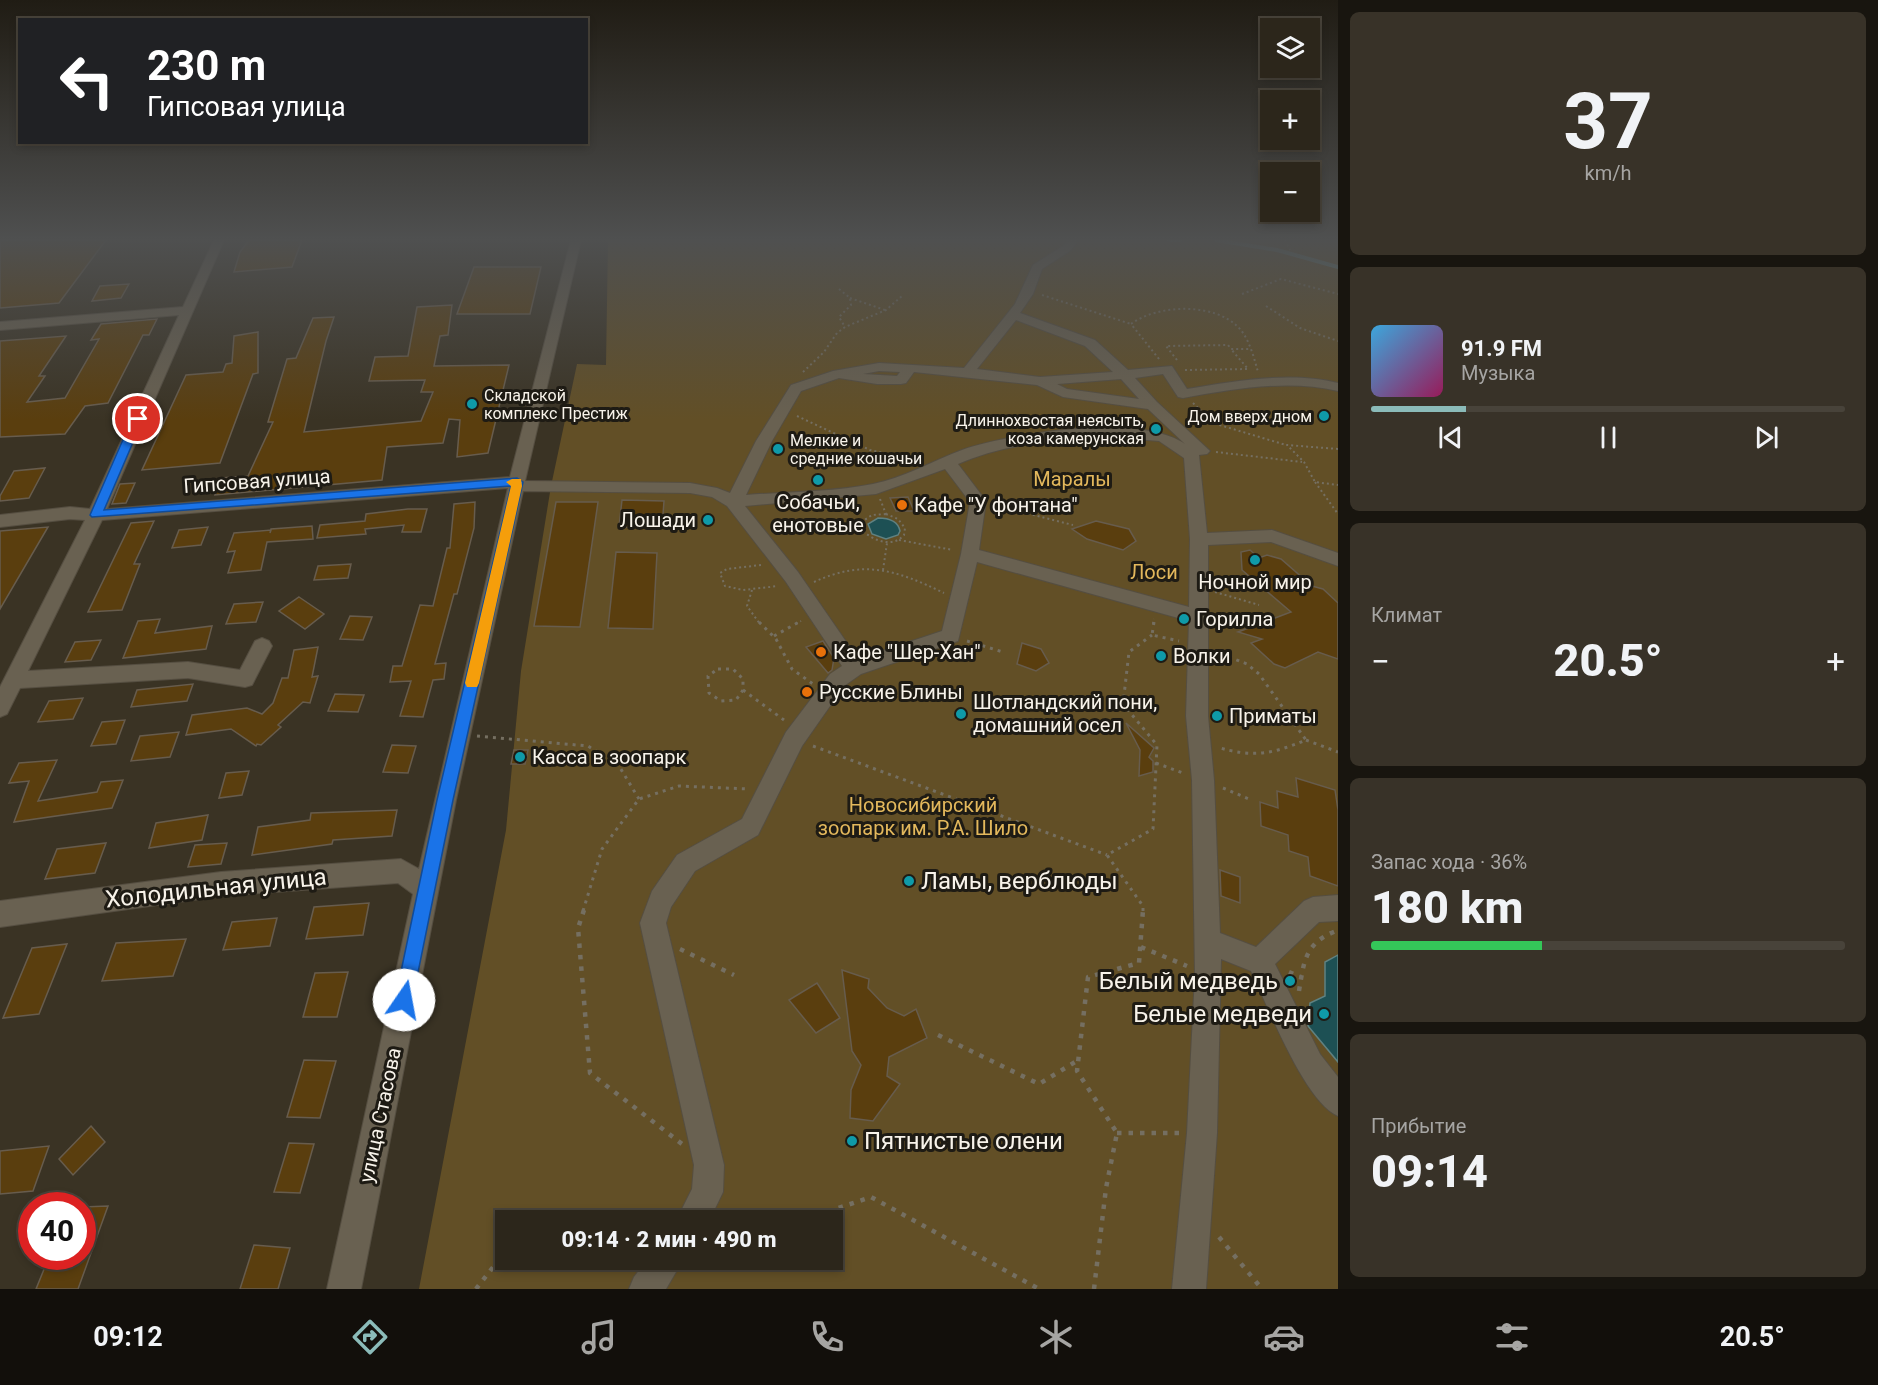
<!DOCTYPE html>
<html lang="ru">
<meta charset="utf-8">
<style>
body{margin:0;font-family:Roboto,sans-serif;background:#383228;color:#f1f3f6;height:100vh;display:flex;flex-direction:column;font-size:22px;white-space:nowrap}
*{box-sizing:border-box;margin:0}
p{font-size:20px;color:#a6a5a3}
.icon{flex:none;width:33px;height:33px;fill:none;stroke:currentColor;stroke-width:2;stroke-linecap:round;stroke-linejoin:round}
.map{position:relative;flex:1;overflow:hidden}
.side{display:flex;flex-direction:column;gap:12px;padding:12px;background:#18150f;width:540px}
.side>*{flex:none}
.hud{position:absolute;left:18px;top:18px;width:570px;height:126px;border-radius:0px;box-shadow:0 3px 9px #0003,0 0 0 2px #48433a;background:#202124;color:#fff;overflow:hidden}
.controls{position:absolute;left:1260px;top:18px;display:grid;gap:12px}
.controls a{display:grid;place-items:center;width:60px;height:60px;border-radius:0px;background:#2c261b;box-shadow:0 3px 9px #0003,0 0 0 2px #48433a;font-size:30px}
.speed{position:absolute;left:18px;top:1192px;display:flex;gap:12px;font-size:30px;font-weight:700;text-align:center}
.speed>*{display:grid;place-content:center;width:78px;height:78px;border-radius:50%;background:#2c261b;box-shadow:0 3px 9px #0003,0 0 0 2px #48433a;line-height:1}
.speed .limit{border:9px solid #d22;background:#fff;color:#111}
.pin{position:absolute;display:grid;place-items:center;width:51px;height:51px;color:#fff;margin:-26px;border:3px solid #fff;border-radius:50%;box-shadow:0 2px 6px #0007}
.me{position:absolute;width:66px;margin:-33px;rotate:12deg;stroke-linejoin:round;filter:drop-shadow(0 0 4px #0008)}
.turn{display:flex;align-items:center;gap:21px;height:126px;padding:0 30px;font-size:27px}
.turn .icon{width:78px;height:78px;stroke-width:2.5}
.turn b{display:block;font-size:42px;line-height:51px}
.big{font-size:45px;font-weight:800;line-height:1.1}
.side .tile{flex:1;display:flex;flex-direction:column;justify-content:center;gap:9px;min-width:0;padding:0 21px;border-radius:9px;background:#383228}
.side .dial{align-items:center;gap:0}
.dial b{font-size:78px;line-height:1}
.song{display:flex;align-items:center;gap:18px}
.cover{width:72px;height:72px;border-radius:9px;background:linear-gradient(135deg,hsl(200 70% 55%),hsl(330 70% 35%))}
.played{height:6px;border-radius:3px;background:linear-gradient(90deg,#8bbbb9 20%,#48433a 20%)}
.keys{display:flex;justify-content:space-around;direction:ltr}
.heat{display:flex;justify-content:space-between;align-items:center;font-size:33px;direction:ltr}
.charge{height:9px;border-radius:4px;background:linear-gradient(90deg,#34c759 36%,#48433a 0)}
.trip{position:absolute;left:495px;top:1210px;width:348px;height:60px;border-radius:0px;background:#2c261b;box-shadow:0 3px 9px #0003,0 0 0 2px #48433a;font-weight:800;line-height:60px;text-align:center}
.dock{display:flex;height:96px;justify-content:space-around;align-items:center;background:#120f0b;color:#a6a5a3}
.dock .icon{width:42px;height:42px}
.dock .on{color:#8bbbb9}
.dock b{font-size:27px;color:#f1f3f6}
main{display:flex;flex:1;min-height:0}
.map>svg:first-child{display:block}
.green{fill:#624f26;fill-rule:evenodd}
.water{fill:#1d5054;stroke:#5f8181;stroke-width:1.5}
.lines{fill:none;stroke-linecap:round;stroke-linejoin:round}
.stream{stroke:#5f8181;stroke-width:4}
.building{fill:#5a3e0e;stroke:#675c4d;stroke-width:1.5}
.minor-casing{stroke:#554e41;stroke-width:2}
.path-far2{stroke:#756f61;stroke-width:2;stroke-dasharray:2 3;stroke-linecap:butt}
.path-far1{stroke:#756f61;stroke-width:3;stroke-dasharray:3 5;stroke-linecap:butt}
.path{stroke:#756f61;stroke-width:4.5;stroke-dasharray:4.5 7;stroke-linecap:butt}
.minor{fill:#696151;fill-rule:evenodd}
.route{fill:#1a73e8;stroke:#114b97;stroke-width:1.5}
.slow{fill:#f59e0b}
.culture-dot{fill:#0f9aa8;stroke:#1e1b14;stroke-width:2}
.food-dot{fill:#e8710a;stroke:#1e1b14;stroke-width:2}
.labels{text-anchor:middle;stroke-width:6;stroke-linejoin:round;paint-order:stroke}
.far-poi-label{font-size:16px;fill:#f8f3ea;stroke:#1e1b14;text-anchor:start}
.park-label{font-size:20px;fill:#e3b85c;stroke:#1e1b14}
.street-label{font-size:20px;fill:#f8f3ea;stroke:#1e1b14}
.poi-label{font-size:20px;fill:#f8f3ea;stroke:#1e1b14;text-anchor:start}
.near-poi-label{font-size:24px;fill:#f8f3ea;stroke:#1e1b14;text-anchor:start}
.near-street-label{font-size:24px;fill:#f8f3ea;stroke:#1e1b14}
</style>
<main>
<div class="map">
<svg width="1338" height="1289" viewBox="0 0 1338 1289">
<rect width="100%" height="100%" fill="#3a3324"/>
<path class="green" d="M608 240H1338V1289H419L506 830 521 671 551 486 577 364 606 365ZM506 1221H832V1260H506Z"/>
<g class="water">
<path d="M878 518C888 518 898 521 900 531L898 535 886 539 872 534 868 524Z"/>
<path d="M1338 955V1062L1308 1026 1310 1003 1325 996V962Z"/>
</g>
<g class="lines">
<g class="stream">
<path d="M1169 240H1180"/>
<path d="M1216 240 1277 250 1338 267"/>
</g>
</g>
<g class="building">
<path d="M0 240H106L59 303 0 308Z"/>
<path d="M249 240H302L292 267 234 272 240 252Z"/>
<path d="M474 267H541L530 314H457Z"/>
<path d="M129 284 121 298 92 301 100 286Z"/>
<path d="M452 305 448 335 440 336 434 366 509 365 488 453 457 457 460 420 449 419 443 443 387 447 382 480 215 495 221 478 248 476 273 422H268L287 359 296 358 313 318 334 317 326 341 304 432 421 421 433 392H421L425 380 369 381 375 357 408 356 417 307Z"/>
<path d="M157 319 149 335H143L108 403 85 406 65 434 0 437V341L66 336 39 376H45L27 402 65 398 99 339 91 340 101 324Z"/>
<path d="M258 332V373L253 374 220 463 142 470 186 375 223 372 226 364 232 363 234 336Z"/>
<path d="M45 468 29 498 0 501V496L14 471Z"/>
<path d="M135 483 126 503 112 504 120 484Z"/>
<path d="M908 497 914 511H896L890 498Z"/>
<path d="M622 500 664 501 662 528 619 527Z"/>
<path d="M475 502 474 528 457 594H454L435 664 446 663 444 679 433 680 423 717 400 716 411 681 390 682 393 666H402L420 605 433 606 447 548H450L454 504Z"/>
<path d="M556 502H598L580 627 534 626Z"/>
<path d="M408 509H427L421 532H402L404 525 365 529 366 534 317 538 320 525 365 521 366 514Z"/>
<path d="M154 521 134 564H140L122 610 88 612 131 523Z"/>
<path d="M1096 521 1129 529 1136 541 1123 550 1087 539 1072 529Z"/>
<path d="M312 526 313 539 267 542 261 570 228 573 235 551 227 552 234 533 271 530 270 533 271 529Z"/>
<path d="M48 527 0 609V531Z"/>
<path d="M208 527 201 545 172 548 179 530Z"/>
<path d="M1250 550 1259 558 1267 555 1281 559 1312 586 1323 589 1338 603V659L1318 652 1285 668 1274 664 1251 643 1262 639 1238 632 1291 612 1242 570 1241 552Z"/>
<path d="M616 552 657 553 653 629 608 628Z"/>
<path d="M351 564 348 578 314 580 318 566Z"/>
<path d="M299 597 324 614 305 629 279 611Z"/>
<path d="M263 602 256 622 226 624 234 604Z"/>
<path d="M350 616 372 617 363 640 340 639Z"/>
<path d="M160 619 155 633 212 626 206 649 123 658 138 621Z"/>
<path d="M101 640 91 660 65 662 75 642Z"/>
<path d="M823 641 834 658 832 670 828 673 806 647Z"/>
<path d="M1022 643 1041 649 1049 663 1036 671 1017 664Z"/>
<path d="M318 647 312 677 318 676 310 703 303 702 278 725 281 727 261 745 257 744 256 746 231 729 186 735 192 715 247 708 262 714 273 703 282 678H288L294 650Z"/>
<path d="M193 684 187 701 131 707 137 690Z"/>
<path d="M335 694 364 695 358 712 328 711Z"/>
<path d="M83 698 73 719 38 722 49 701Z"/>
<path d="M125 720 116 744 91 746 102 722Z"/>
<path d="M1126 723 1154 748 1149 757 1153 761V772L1139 776 1140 750Z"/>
<path d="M179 732 170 757 131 761 140 736Z"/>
<path d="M392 745 416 746 408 773 383 772Z"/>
<path d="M514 750H528L525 764H511Z"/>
<path d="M57 760 38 801 97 792 101 782 123 780 112 808 14 822 29 781 9 783 19 763Z"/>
<path d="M249 771 242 795 219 798 226 773Z"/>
<path d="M1296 778 1335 790 1338 810V886L1310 876 1308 857 1289 851 1288 835 1261 826 1260 802 1278 808 1277 791 1298 797Z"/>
<path d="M397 810 392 836 333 840 332 844 252 855 258 827 310 820 311 813Z"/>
<path d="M208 815 202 840 149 848 156 823Z"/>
<path d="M106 843 95 873 45 879 57 849Z"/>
<path d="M227 843 221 864 188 867 195 845Z"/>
<path d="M1220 870 1240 877V903L1221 896Z"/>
<path d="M369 903 363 935 306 939 314 907Z"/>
<path d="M277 918 270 946 223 950 232 922Z"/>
<path d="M186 939 173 976 102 981 116 943Z"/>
<path d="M67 944 39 1014 3 1018 32 948Z"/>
<path d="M842 970 869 979 868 988 887 1008 904 1016 916 1009 927 1038 889 1057 887 1076 900 1084 873 1121 850 1118 851 1090 861 1065 852 1051Z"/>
<path d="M348 972 337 1017H303L315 973Z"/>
<path d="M817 983 840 1018 816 1033 789 1000Z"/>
<path d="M304 1060 336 1061 320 1118 287 1117Z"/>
<path d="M91 1126 105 1142 73 1175 59 1159Z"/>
<path d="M289 1143 314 1144 300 1193 274 1192Z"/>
<path d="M49 1146 33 1191 0 1194V1151Z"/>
<path d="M108 1206 78 1289H36L49 1257H82V1207Z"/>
<path d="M254 1245 290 1248 278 1289H240Z"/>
</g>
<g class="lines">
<g class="minor-casing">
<g id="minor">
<path d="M214 240H224L107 509 510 477 571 240H581L525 481 690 483 717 488 730 493 756 441 791 385 833 371 879 363 964 368 1015 304 1033 265 1063 246 1068 240H1078L1071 250 1042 269 1033 294 1020 313 1095 340 1128 370 1172 366 1187 389C1233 381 1292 371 1338 383V391C1288 379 1233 389 1183 398L1178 397 1163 374 1135 378 1157 402 1210 451 1207 454 1199 455 1207 533 1272 530 1338 553V566L1271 542 1208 545V716L1214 780 1220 933 1256 947 1304 901 1313 897 1338 895V921L1319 922 1275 964 1320 1054 1338 1077V1116C1304 1101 1268 1006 1251 971L1221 959 1217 1133 1206 1289H1172L1187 1133 1195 975 1192 780 1186 716 1189 621 977 562 958 641 861 674 844 686 802 746 758 835 695 871 671 907 666 923 724 1165 723 1192 709 1221H676L692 1189 694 1165 640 923 652 891 677 855 742 819 786 732 830 674 842 666 786 582 727 506 712 497 690 493 523 491 456 800 361 1289H327L413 894 398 883 221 896 0 927V901L221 872 401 859 419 869 508 488 102 520 28 671 188 662 240 670 255 641 262 638 269 641 272 646 252 685 245 687 188 678 20 688 7 714 0 717V687L85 520 70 519 0 527V515L70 507 90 509 179 315 0 330V322L183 307ZM1016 320 1085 346 1113 372 1040 377 977 369ZM879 371 900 372 897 376 863 374ZM914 372 1037 385 1063 397 1148 409 1185 444C1141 413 1012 433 962 450 933 461 903 478 873 484 833 492 786 492 746 495L772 441 801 391 839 378 877 384H901L906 383ZM1121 379 1139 399 1067 389 1057 384ZM1112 437 1159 441 1184 458 1190 539 1189 607 979 550 986 501 958 464C1006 443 1060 439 1112 437ZM945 469 970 502 961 554 942 631 858 659 798 572 745 506 876 494Z"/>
<path d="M647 1260H683L666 1289H629L634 1277Z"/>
</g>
</g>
<g class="path-far2">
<path d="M1285 240 1290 250"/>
<path d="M839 289 850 298 851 305 839 317 845 327"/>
<path d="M1242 294 1281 279 1338 294"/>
<path d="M1042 295 1131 324"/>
<path d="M850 298 885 310"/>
<path d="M1266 306 1300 328 1338 341"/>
<path d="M1159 359 1131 324C1158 304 1216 302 1240 329 1250 341 1254 358 1258 372"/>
<path d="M1177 360 1166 346 1228 345 1231 349H1251"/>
<path d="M1185 370 1248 369 1231 349"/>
<path d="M803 372 824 352 837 333 845 327 886 310 902 296"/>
<path d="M1193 403 1213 423 1286 445"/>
<path d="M797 416 870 450 916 460"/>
<path d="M1338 449 1287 445 1304 462 1315 482 1338 485"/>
<path d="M1216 452 1302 462"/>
<path d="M1315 482 1338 514"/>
<path d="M880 499 886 514"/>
<path d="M994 505 1073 525"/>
<path d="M886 514 898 519 905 528 904 535C893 548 874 541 863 531V521L872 515Z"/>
<path d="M899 540 953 550"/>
<path d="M761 565 727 569 720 573 725 586 743 590 778 586"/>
<path d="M883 570 887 543"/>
<path d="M814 582C864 559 896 570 944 593"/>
<path d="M752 590 747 606 760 624"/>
<path d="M1215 592 1259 605"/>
<path d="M796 624 801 621"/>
<path d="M1153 624 1154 619"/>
</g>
<g class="path-far1">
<path d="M759 622 776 639 792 669 813 684"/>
<path d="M1154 622 1152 635 1179 641"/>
<path d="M774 636 799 622"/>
<path d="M967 641 1003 652"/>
<path d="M1214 651 1247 664 1259 674 1306 740C1272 754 1253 758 1217 747"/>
<path d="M718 669H733L743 679V690L736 700 721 701 709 693 708 676Z"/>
<path d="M743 690 784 720"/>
<path d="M477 736 588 746 619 766 639 799"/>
<path d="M1306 740 1338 752"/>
<path d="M813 746 1107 855"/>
<path d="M1156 763 1183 773"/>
<path d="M1223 788 1249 799"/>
<path d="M583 911 602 849 639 799 679 786 749 789"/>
<path d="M1143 911V906L1107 855 1153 829 1157 745 1123 704 1129 652 1152 635"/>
</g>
<g class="path">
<path d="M584 910 578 928 590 1073 682 1144"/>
<path d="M1141 947 1187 966"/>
<path d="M680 949 734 975"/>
<path d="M1289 972 1301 977"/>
<path d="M1299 991C1304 961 1305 943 1336 931"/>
<path d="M938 1035 1039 1084 1080 1059"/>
<path d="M1117 1133H1180"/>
<path d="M806 1219 871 1197 1039 1289"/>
<path d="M1219 1237 1262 1289"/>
<path d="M476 1289 497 1262 506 1257"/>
<path d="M1094 1289 1106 1188 1117 1133 1077 1071 1088 977 1139 963 1143 910"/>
</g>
<use href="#minor" class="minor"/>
</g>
<linearGradient id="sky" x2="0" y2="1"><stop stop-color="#201c14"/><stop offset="0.57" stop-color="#4f5050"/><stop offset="1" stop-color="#4f5050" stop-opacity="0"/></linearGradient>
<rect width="1338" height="420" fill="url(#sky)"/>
<path class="route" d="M138 416 143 419 104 510 517 478 523 482 453 800 411 1007 404 1010 398 1007 395 1000 437 800 511 486 92 517 90 515 132 419Z"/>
<path class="slow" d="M512 479H521L522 486 479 683 477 687H467L465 683 511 486 506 482Z"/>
<g class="culture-dot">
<circle cx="472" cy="404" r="6"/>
<circle cx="1324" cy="416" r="6"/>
<circle cx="1156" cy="429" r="6"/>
<circle cx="778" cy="449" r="6"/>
<circle cx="818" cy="480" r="6"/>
<circle cx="708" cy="520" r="6"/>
<circle cx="1255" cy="560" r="6"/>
<circle cx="1184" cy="619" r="6"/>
<circle cx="1161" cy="656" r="6"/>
<circle cx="961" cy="714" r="6"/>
<circle cx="1217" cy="716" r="6"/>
<circle cx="520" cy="757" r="6"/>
<circle cx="909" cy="881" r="6"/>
<circle cx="1290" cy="981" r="6"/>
<circle cx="1324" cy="1014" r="6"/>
<circle cx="852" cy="1141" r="6"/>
</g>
<g class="food-dot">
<circle cx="902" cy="505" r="6"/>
<circle cx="821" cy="652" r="6"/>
<circle cx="807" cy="692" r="6"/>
</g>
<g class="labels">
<g class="far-poi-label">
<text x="484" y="401">Складской<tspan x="484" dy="18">комплекс Престиж</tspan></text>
<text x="1312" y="422" text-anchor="end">Дом вверх дном</text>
<text x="1144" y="426" text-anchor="end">Длиннохвостая неясыть,<tspan x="1144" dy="18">коза камерунская</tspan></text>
<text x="790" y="446">Мелкие и<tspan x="790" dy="18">средние кошачьи</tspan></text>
</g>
<g class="park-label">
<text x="1072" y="486">Маралы</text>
<text x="1154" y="579">Лоси</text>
<text x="923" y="812">Новосибирский<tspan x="923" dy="23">зоопарк им. Р.А. Шило</tspan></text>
</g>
<g class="street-label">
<text transform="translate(257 481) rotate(-4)" y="7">Гипсовая улица</text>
<text transform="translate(380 1115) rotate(-78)" y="7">улица Стасова</text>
</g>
<g class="poi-label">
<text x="818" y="509" text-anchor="middle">Собачьи,<tspan x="818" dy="23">енотовые</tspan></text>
<text x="914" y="512">Кафе "У фонтана"</text>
<text x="696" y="527" text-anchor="end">Лошади</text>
<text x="1255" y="589" text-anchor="middle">Ночной мир</text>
<text x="1196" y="626">Горилла</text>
<text x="833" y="659">Кафе "Шер-Хан"</text>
<text x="1173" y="663">Волки</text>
<text x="819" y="699">Русские Блины</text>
<text x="973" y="709">Шотландский пони,<tspan x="973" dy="23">домашний осел</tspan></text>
<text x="1229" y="723">Приматы</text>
<text x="532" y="764">Касса в зоопарк</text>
</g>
<g class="near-poi-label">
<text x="921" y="889">Ламы, верблюды</text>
<text x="1278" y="989" text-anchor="end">Белый медведь</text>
<text x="1312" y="1022" text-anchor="end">Белые медведи</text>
<text x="864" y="1149">Пятнистые олени</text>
</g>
<g class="near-street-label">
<text transform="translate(216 888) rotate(-6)" y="8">Холодильная улица</text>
</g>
</g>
</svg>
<div class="controls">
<a><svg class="icon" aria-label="layers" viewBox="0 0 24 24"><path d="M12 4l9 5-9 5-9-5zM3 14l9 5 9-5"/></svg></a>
<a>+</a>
<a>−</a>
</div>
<div class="speed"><div class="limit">40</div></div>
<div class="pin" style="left:138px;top:419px;background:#d93025"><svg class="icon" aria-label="arrive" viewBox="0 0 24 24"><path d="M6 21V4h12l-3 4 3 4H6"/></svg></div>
<svg class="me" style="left:404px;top:1000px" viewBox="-20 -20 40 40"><circle r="19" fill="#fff"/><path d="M0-13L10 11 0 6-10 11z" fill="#1a73e8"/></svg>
<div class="trip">09:14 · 2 мин · 490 m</div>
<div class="hud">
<div class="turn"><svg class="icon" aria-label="left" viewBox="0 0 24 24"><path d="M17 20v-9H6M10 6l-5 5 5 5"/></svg><div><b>230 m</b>Гипсовая улица</div></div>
</div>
</div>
<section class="side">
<div class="tile dial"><b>37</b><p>km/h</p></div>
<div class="tile">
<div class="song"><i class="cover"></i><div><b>91.9 FM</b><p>Музыка</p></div></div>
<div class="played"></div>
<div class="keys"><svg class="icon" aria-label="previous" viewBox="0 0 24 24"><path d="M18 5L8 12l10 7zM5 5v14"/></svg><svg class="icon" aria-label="pause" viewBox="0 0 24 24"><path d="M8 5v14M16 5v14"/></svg><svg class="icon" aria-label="next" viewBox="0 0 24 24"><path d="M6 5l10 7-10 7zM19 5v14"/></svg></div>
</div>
<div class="tile"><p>Климат</p>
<div class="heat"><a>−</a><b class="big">20.5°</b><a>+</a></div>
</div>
<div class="tile"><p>Запас хода · 36%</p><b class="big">180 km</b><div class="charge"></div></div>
<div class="tile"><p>Прибытие</p><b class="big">09:14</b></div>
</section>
</main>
<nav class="dock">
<b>09:12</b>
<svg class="icon on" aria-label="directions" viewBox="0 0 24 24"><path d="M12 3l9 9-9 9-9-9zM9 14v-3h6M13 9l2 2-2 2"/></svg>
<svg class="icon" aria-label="music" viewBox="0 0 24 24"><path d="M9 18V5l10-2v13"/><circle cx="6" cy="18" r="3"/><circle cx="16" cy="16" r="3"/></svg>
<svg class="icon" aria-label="phone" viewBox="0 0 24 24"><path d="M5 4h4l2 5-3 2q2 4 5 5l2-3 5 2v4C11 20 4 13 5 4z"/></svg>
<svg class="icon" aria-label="climate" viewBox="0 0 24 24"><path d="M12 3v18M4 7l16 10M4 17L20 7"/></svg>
<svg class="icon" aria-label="car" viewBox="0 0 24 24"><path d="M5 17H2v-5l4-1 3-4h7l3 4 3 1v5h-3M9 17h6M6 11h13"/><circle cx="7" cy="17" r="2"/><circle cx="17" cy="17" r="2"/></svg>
<svg class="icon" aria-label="filters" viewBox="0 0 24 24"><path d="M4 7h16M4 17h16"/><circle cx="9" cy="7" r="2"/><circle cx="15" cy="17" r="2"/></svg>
<b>20.5°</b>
</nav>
